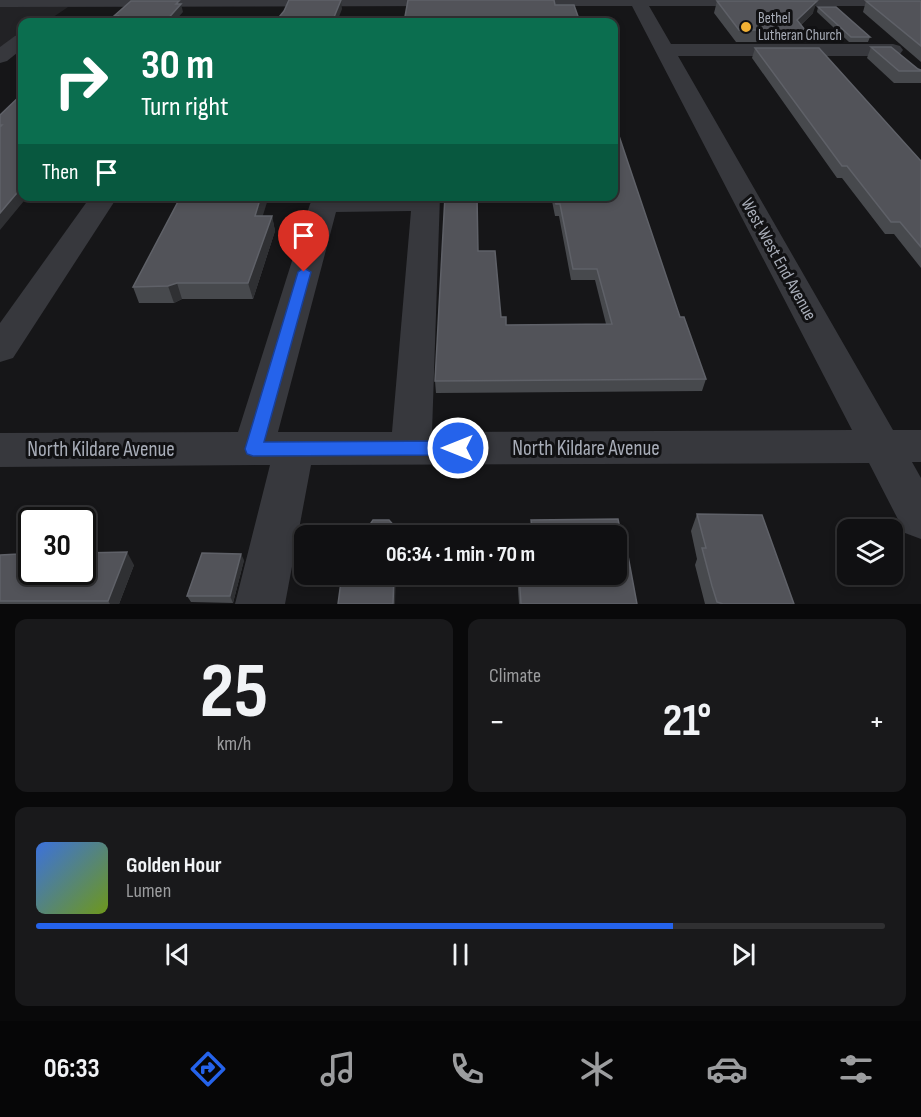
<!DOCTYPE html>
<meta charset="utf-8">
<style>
body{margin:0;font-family:"Sofia Sans Condensed",sans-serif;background:#19191b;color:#f1f3f6;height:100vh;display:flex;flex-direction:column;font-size:22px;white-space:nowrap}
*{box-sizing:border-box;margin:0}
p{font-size:20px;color:#9c9d9f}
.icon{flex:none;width:33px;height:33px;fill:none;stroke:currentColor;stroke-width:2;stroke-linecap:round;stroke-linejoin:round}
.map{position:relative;height:604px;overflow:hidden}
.sheet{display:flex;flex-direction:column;gap:15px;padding:15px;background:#09090a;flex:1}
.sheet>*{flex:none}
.guide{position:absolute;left:18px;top:18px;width:600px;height:183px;border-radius:12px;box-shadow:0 3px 9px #0003,0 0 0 2px #303032;background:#0b6e4f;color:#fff;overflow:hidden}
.fabs{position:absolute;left:837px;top:519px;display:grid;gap:12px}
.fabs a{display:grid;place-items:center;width:66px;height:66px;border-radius:12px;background:#101012;box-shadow:0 3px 9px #0003,0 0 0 2px #303032;font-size:30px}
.speed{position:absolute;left:18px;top:507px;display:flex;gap:12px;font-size:30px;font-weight:700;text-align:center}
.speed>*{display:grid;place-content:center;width:78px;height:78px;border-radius:50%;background:#101012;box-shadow:0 3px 9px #0003,0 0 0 2px #303032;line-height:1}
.speed .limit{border:3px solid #111;border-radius:9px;background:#fff;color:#111}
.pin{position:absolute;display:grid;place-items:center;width:51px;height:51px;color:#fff;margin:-62px -26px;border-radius:50% 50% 50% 0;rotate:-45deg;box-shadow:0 0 6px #0007}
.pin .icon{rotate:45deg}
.me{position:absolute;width:66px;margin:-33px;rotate:270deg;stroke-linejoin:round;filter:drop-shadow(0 0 4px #0008)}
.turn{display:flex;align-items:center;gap:21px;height:126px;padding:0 24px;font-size:27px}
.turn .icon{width:78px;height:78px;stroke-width:2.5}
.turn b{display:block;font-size:42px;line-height:51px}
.then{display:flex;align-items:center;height:57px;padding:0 24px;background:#0003;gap:12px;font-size:22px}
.big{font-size:45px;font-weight:700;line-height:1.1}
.sheet .tile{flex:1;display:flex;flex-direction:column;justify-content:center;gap:9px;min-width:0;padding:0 21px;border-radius:12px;background:#19191b}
.sheet .dial{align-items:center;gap:0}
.dial b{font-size:78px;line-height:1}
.song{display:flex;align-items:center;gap:18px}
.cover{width:72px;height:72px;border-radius:9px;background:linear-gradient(135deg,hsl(220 70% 55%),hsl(80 70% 35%))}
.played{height:6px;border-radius:3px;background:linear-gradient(90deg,#2563eb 75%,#303032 75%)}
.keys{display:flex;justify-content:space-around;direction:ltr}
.heat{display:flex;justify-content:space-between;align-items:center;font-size:33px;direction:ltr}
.sheet .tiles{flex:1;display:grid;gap:15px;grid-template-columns:1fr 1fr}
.tile:last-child{grid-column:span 2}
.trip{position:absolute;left:294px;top:525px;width:333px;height:60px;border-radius:12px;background:#101012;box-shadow:0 3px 9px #0003,0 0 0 2px #303032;font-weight:700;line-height:60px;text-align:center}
.dock{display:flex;height:96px;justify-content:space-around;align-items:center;background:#060607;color:#9c9d9f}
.dock .icon{width:42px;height:42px}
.dock .current{color:#2563eb}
.dock b{font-size:27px;color:#f1f3f6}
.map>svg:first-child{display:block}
.built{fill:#222225}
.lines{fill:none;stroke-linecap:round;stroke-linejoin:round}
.minor{fill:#37383d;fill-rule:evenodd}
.wall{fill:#47494d}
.shaded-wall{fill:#2f3033}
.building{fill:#525359;stroke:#5f6168;stroke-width:1.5}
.route{fill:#2563eb;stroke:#184099;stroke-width:1.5}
.poi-dot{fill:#f2b134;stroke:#111113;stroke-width:2}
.labels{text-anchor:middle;stroke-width:6;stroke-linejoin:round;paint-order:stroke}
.far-poi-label{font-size:15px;fill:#a8adb8;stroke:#111113;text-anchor:start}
.street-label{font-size:18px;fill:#a8adb8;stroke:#111113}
.near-street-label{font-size:21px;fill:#a8adb8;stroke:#111113}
</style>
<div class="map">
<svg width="921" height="604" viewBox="0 0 921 604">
<rect width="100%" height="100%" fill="#161618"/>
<path class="built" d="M0 7H68L46 22H22V40L0 57Z"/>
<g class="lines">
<g class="minor">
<path d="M0 0H459L460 1 457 5 451 6 0 7Z"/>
<path d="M501 0H921V6H649L671 44H893L900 46 903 50 900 54 893 56H678L893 430H921V462H912L921 478V539L905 533 869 463 311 465 285 604H235L270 465 0 467V433L238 432 310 204 314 198 321 196H440L432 432 852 430 632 6H509L503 5ZM411 211 392 432H278L336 212Z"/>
<path d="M22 34V49L7 61 0 63V47L15 36Z"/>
<path d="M91 196H118L13 358 0 362V323Z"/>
</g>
</g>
<g class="wall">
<path d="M717 1 813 13 801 25 805 30 802 42H736L714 13Z"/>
<path d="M866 1H921V62L863 12Z"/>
<path d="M818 7 870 37 868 42H849L817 12Z"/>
<path d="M871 47 918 69 921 71V83H894L867 58Z"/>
<path d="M755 48 921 161V268L894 234H885L842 178H837L752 58Z"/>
<path d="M551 196H614L680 317 706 379 702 391 436 393 435 381 478 251 501 317 506 325 606 324 595 280H571L559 216H555Z"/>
<path d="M263 216H272L275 231 253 299H182L174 303H139L133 287Z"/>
<path d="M697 514 794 604H705L695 565 697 559 691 531Z"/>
<path d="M618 519 620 529H623L637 604H519L517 574H616V536H514L515 527 530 526 531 520Z"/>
<path d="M0 555 32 572 134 565 119 604H0Z"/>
<path d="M244 560 233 603 191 602 187 596Z"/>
</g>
<g class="shaded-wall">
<path d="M341 0 342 9 337 22H332Z"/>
<path d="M179 1 180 6 181 4 183 12 174 22H165Z"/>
<path d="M817 1 813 13 795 30 797 20Z"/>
<path d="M22 187V196H28L0 230V213Z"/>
<path d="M261 196H269L258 231 255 216Z"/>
<path d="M272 216 275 231 253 299 248 283Z"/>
<path d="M177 283 182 299 174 303 168 286Z"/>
<path d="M127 552 134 565 119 604H110L108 601Z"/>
<path d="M241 554 244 560 233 603 230 596Z"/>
<path d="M394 574H396L395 604H393Z"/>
</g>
<g class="building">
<path d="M289 0H341L332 22H275L284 11Z"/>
<path d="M408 0H554L555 5H574L580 22H404Z"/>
<path d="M131 1H179L176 4H181L165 22H112L118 16H114Z"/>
<path d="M717 1H817L797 20 805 30H739Z"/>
<path d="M866 1H921V46Z"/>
<path d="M818 7H836L870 37H851Z"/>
<path d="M871 47H891L918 69 921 70V71H899Z"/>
<path d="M755 48H819L921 161V247L900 222H891L847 166H842Z"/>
<path d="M22 94V187L0 213V127L2 125H0V115Z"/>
<path d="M614 121 680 317H684L706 379 435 381 445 196H477L478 251H495L501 317H506V325L612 324 597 269H573L560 204H556L554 196H614Z"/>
<path d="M181 196H261L255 216H272L248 283H177L168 286 133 287Z"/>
<path d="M697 514 762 515 794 604H723L717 602 712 586 702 548H706Z"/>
<path d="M618 519 620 529H623L637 604H521L519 574H616V536H516L515 527 532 526 531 520Z"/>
<path d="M373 520H389L397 529V536H347L348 526H369Z"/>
<path d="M32 548V572H82V553L127 552 108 601H0V555L19 554Z"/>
<path d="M202 553 241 554 230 596H187Z"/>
<path d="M342 574H394L393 604H338Z"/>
</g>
<path class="route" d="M304 268 311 272 264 442 458 441 464 443 467 448 464 453 458 455 253 456 247 454 245 449 298 272Z"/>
<circle class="poi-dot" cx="746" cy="27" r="6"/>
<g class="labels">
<g class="far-poi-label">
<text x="758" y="23">Bethel<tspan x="758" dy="17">Lutheran Church</tspan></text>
</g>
<g class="street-label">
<text transform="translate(779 259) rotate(61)" y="6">West West End Avenue</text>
</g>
<g class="near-street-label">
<text x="586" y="455">North Kildare Avenue</text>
<text x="101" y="456">North Kildare Avenue</text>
</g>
</g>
</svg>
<div class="fabs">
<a><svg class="icon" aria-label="layers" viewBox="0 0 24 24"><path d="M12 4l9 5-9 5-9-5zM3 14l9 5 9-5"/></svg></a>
</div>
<div class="speed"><div class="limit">30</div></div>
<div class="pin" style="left:304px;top:272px;background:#d93025"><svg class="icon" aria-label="arrive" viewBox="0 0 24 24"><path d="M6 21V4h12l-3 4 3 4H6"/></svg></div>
<svg class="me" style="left:458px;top:448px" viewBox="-20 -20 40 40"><circle r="17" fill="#2563eb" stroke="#fff" stroke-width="3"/><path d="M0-11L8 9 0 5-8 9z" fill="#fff"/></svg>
<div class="trip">06:34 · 1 min · 70 m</div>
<div class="guide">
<div class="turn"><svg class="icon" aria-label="right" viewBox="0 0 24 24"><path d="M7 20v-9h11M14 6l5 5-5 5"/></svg><div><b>30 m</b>Turn right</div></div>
<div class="then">Then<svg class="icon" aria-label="arrive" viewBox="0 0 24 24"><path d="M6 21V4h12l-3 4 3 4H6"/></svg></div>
</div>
</div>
<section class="sheet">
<div class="tiles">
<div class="tile dial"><b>25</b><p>km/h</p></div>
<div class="tile"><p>Climate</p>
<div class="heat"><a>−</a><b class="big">21°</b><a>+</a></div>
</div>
<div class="tile">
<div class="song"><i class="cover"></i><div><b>Golden Hour</b><p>Lumen</p></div></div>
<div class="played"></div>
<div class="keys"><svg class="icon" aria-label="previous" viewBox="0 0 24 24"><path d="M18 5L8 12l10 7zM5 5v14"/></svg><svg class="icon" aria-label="pause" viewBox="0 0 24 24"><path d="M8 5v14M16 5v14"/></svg><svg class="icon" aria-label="next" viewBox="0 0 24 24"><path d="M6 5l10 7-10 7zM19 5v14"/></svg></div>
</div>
</div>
</section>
<nav class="dock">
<b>06:33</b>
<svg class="icon current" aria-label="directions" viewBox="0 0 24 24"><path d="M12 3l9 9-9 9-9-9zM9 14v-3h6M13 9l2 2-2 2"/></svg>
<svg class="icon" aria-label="music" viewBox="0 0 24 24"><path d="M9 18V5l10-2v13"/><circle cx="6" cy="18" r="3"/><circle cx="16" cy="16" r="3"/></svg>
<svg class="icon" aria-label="phone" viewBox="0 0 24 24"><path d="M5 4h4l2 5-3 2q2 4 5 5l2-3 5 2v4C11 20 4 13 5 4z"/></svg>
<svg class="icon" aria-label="climate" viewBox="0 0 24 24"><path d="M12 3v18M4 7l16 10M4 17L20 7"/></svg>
<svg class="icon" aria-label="car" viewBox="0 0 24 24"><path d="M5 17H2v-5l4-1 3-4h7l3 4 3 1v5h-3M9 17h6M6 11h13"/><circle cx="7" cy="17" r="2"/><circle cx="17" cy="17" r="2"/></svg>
<svg class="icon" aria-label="filters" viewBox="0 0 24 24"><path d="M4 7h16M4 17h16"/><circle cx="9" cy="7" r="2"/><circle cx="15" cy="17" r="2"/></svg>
</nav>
